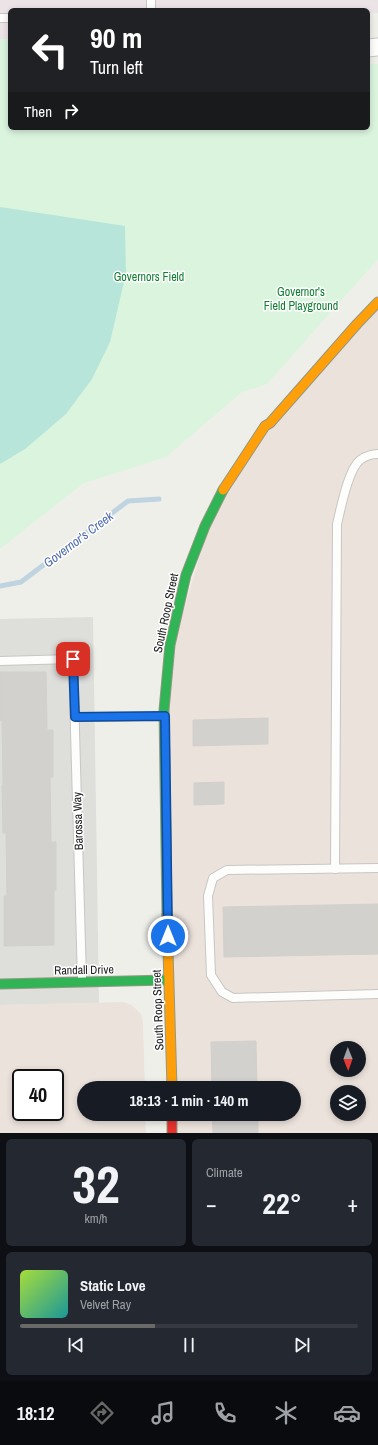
<!DOCTYPE html>
<meta charset="utf-8">
<style>
body{margin:0;font-family:"Archivo Narrow",sans-serif;background:#242831;color:#f1f3f6;height:100vh;display:flex;flex-direction:column;font-size:15px;white-space:nowrap}
*{box-sizing:border-box;margin:0}
p{font-size:13px;color:#9ea1a6}
.icon{flex:none;width:22px;height:22px;fill:none;stroke:currentColor;stroke-width:2;stroke-linecap:round;stroke-linejoin:round}
.map{position:relative;height:1133px;overflow:hidden}
.side{display:flex;flex-direction:column;gap:6px;padding:6px;background:#0d0f14;flex:1}
.side>*{flex:none}
.guide{position:absolute;left:8px;top:8px;width:362px;height:122px;border-radius:6px;box-shadow:0 2px 6px #0003;background:#202124;color:#fff;overflow:hidden}
.needle{width:26px;rotate:179deg}
.tools{position:absolute;left:330px;top:1041px;display:grid;gap:8px}
.tools a{display:grid;place-items:center;width:36px;height:36px;border-radius:50%;background:#171b24;box-shadow:0 2px 6px #0003;font-size:20px}
.speed{position:absolute;left:12px;top:1069px;display:flex;gap:8px;font-size:20px;font-weight:700;text-align:center}
.speed>*{display:grid;place-content:center;width:52px;height:52px;border-radius:50%;background:#171b24;box-shadow:0 2px 6px #0003;line-height:1}
.speed .limit{border:2px solid #111;border-radius:6px;background:#fff;color:#111}
.pin{position:absolute;display:grid;place-items:center;width:34px;height:34px;color:#fff;margin:-17px;border-radius:8px;box-shadow:0 2px 6px #0006}
.me{position:absolute;width:44px;margin:-22px;rotate:0deg;stroke-linejoin:round;filter:drop-shadow(0 0 3px #0008)}
.turn{display:flex;align-items:center;gap:14px;height:84px;padding:0 16px;font-size:18px}
.turn .icon{width:52px;height:52px;stroke-width:2.5}
.turn b{display:block;font-size:28px;line-height:34px}
.then{display:flex;align-items:center;height:38px;padding:0 16px;background:#0003;gap:8px;font-size:15px}
.big{font-size:30px;font-weight:700;line-height:1.1}
.side .widget{flex:1;display:flex;flex-direction:column;justify-content:center;gap:6px;min-width:0;padding:0 14px;border-radius:6px;background:#242831}
.side .dial{align-items:center;gap:0}
.dial b{font-size:52px;line-height:1}
.song{display:flex;align-items:center;gap:12px}
.cover{width:48px;height:48px;border-radius:6px;background:linear-gradient(135deg,hsl(80 70% 55%),hsl(180 70% 35%))}
.played{height:4px;border-radius:2px;background:linear-gradient(90deg,#696967 40%,#363941 40%)}
.keys{display:flex;justify-content:space-around;direction:ltr}
.heat{display:flex;justify-content:space-between;align-items:center;font-size:22px;direction:ltr}
.side .tiles{flex:1;display:grid;gap:6px;grid-template-columns:1fr 1fr}
.widget:last-child{grid-column:span 2}
.trip{position:absolute;left:77px;top:1081px;width:224px;height:40px;border-radius:20px;background:#171b24;box-shadow:0 2px 6px #0003;font-weight:700;line-height:40px;text-align:center}
.menu{display:flex;height:64px;justify-content:space-around;align-items:center;background:#090b0e;color:#9ea1a6}
.menu .icon{width:28px;height:28px}
.menu .selected{color:#696967}
.menu b{font-size:18px;color:#f1f3f6}
.map>svg:first-child{display:block}
.residential{fill:#dededb}
.commercial{fill:#ece2dc;fill-rule:evenodd}
.industrial{fill:#ece3e6}
.park{fill:#daf4de}
.pitch{fill:#b7e5da}
.lines{fill:none;stroke-linecap:round;stroke-linejoin:round}
.stream{stroke:#bfd3e0;stroke-width:5}
.building{fill:#d2d1cd;stroke:#d2d0cb}
.lane-casing{stroke:#c6c6c4;stroke-width:10}
.street-casing{stroke:#c6c6c4;stroke-width:19}
.fast-casing{stroke:#939982;stroke-width:11}
.slow-casing{stroke:#939982;stroke-width:11}
.jam-casing{stroke:#939982;stroke-width:11}
.lane{stroke:#fdfdfc;stroke-width:8}
.street{stroke:#fdfdfc;stroke-width:17}
.fast{stroke:#30b455;stroke-width:9}
.slow{stroke:#ff9f0a;stroke-width:9}
.jam{stroke:#e5322d;stroke-width:9}
.route-casing{stroke:#114b97;stroke-width:10}
.route{stroke:#1a73e8;stroke-width:7}
.labels{text-anchor:middle;stroke-width:3;stroke-linejoin:round;paint-order:stroke}
.park-label{font-size:12px;fill:#107e30;stroke:#fff}
.street-label{font-size:12px;fill:#212121;stroke:#fff}
.water-label{font-size:13px;font-style:italic;fill:#4f6bae;stroke:#fff}
</style>
<div class="map">
<svg width="378" height="1133" viewBox="0 0 378 1133">
<rect width="100%" height="100%" fill="#efefea"/>
<path class="residential" d="M93 617 99 1003 0 1005V619Z"/>
<g class="commercial">
<path d="M378 308V1133H172V1114H294V1088H172L168 663 215 505 277 415ZM337 1048H359V1070H337ZM337 1092H359V1114H337Z"/>
<path d="M123 1002 132 1005 141 1014 143 1023 145 1088H84V1114H145L146 1133H0V1005ZM21 1078H55V1112H21Z"/>
</g>
<path class="industrial" d="M0 0H378V13H368V10H10V39H0Z"/>
<path class="park" d="M0 39H10V128H368V64H378V259L267 384 242 392 166 457 84 483 0 549Z"/>
<path class="pitch" d="M0 207 125 226 126 273 110 342 92 379 66 414 25 449 0 464Z"/>
<g class="lines">
<path class="stream" d="M0 586 21 582 128 501 159 499"/>
</g>
<g class="building">
<path d="M0 672H46L47 730H53V777H50L51 842H56V890H54V945L4 946V896H7L6 833H3L2 785H3L2 720 0 721Z"/>
<path d="M268 718V744L193 746V720Z"/>
<path d="M224 782V804L194 805V783Z"/>
<path d="M378 904V954L224 957 223 907Z"/>
<path d="M256 1041 257 1088H212L211 1042Z"/>
<path d="M212 1114H258V1133H213Z"/>
</g>
<g class="lines">
<g class="lane-casing">
<g id="lane">
<path d="M151 10V0"/>
<path d="M0 18H10"/>
<path d="M0 661 73 659 82 981"/>
<path d="M75 717 164 716"/>
<path d="M378 868 227 870 213 878 208 896 211 975 222 992 233 998 378 994"/>
<path d="M335 869 337 524C341 508 348 470 360 460 365 456 373 454 378 454"/>
</g>
</g>
<g class="street-casing">
<path id="street" d="M368 48 378 47"/>
</g>
<g class="fast-casing">
<g id="fast">
<path d="M167 915 164 710 170 645 186 575 205 526 223 490"/>
<path d="M0 984 168 980"/>
</g>
</g>
<g class="slow-casing">
<g id="slow">
<path d="M223 490 265 426 270 423 357 324 378 302"/>
<path d="M167 915 172 1088"/>
</g>
</g>
<g class="jam-casing">
<path id="jam" d="M172 1114V1133"/>
</g>
<use href="#lane" class="lane"/>
<use href="#street" class="street"/>
<use href="#fast" class="fast"/>
<use href="#slow" class="slow"/>
<use href="#jam" class="jam"/>
</g>
<g class="lines">
<g class="route-casing">
<path id="route" d="M73 659 75 717 165 716 168 936"/>
</g>
<use href="#route" class="route"/>
</g>
<g class="labels">
<g class="park-label">
<text x="149" y="281">Governors Field</text>
<text x="301" y="296">Governor's<tspan x="301" dy="14">Field Playground</tspan></text>
</g>
<g class="street-label">
<text transform="translate(166 613) rotate(-78)" y="4">South Roop Street</text>
<text transform="translate(78 821) rotate(-92)" y="4">Barossa Way</text>
<text transform="translate(84 970) rotate(-1)" y="4">Randall Drive</text>
<text transform="translate(158 1010) rotate(-92)" y="4">South Roop Street</text>
</g>
<g class="water-label">
<text transform="translate(78 539) rotate(-37)" y="5">Governor's Creek</text>
</g>
</g>
</svg>
<div class="tools">
<a><svg class="needle" viewBox="-14 -14 28 28"><path d="M0-13l5 13h-10z" fill="#e53935"/><path d="M0 13l5-13h-10z" fill="#9ea1a6"/></svg></a>
<a><svg class="icon" aria-label="layers" viewBox="0 0 24 24"><path d="M12 4l9 5-9 5-9-5zM3 14l9 5 9-5"/></svg></a>
</div>
<div class="speed"><div class="limit">40</div></div>
<div class="pin" style="left:73px;top:659px;background:#d93025"><svg class="icon" aria-label="arrive" viewBox="0 0 24 24"><path d="M6 21V4h12l-3 4 3 4H6"/></svg></div>
<svg class="me" style="left:168px;top:936px" viewBox="-20 -20 40 40"><circle r="17" fill="#1a73e8" stroke="#fff" stroke-width="3"/><path d="M0-11L8 9 0 5-8 9z" fill="#fff"/></svg>
<div class="trip">18:13 · 1 min · 140 m</div>
<div class="guide">
<div class="turn"><svg class="icon" aria-label="left" viewBox="0 0 24 24"><path d="M17 20v-9H6M10 6l-5 5 5 5"/></svg><div><b>90 m</b>Turn left</div></div>
<div class="then">Then<svg class="icon" aria-label="right" viewBox="0 0 24 24"><path d="M7 20v-9h11M14 6l5 5-5 5"/></svg></div>
</div>
</div>
<section class="side">
<div class="tiles">
<div class="widget dial"><b>32</b><p>km/h</p></div>
<div class="widget"><p>Climate</p>
<div class="heat"><a>−</a><b class="big">22°</b><a>+</a></div>
</div>
<div class="widget">
<div class="song"><i class="cover"></i><div><b>Static Love</b><p>Velvet Ray</p></div></div>
<div class="played"></div>
<div class="keys"><svg class="icon" aria-label="previous" viewBox="0 0 24 24"><path d="M18 5L8 12l10 7zM5 5v14"/></svg><svg class="icon" aria-label="pause" viewBox="0 0 24 24"><path d="M8 5v14M16 5v14"/></svg><svg class="icon" aria-label="next" viewBox="0 0 24 24"><path d="M6 5l10 7-10 7zM19 5v14"/></svg></div>
</div>
</div>
</section>
<nav class="menu">
<b>18:12</b>
<svg class="icon selected" aria-label="directions" viewBox="0 0 24 24"><path d="M12 3l9 9-9 9-9-9zM9 14v-3h6M13 9l2 2-2 2"/></svg>
<svg class="icon" aria-label="music" viewBox="0 0 24 24"><path d="M9 18V5l10-2v13"/><circle cx="6" cy="18" r="3"/><circle cx="16" cy="16" r="3"/></svg>
<svg class="icon" aria-label="phone" viewBox="0 0 24 24"><path d="M5 4h4l2 5-3 2q2 4 5 5l2-3 5 2v4C11 20 4 13 5 4z"/></svg>
<svg class="icon" aria-label="climate" viewBox="0 0 24 24"><path d="M12 3v18M4 7l16 10M4 17L20 7"/></svg>
<svg class="icon" aria-label="car" viewBox="0 0 24 24"><path d="M5 17H2v-5l4-1 3-4h7l3 4 3 1v5h-3M9 17h6M6 11h13"/><circle cx="7" cy="17" r="2"/><circle cx="17" cy="17" r="2"/></svg>
</nav>
